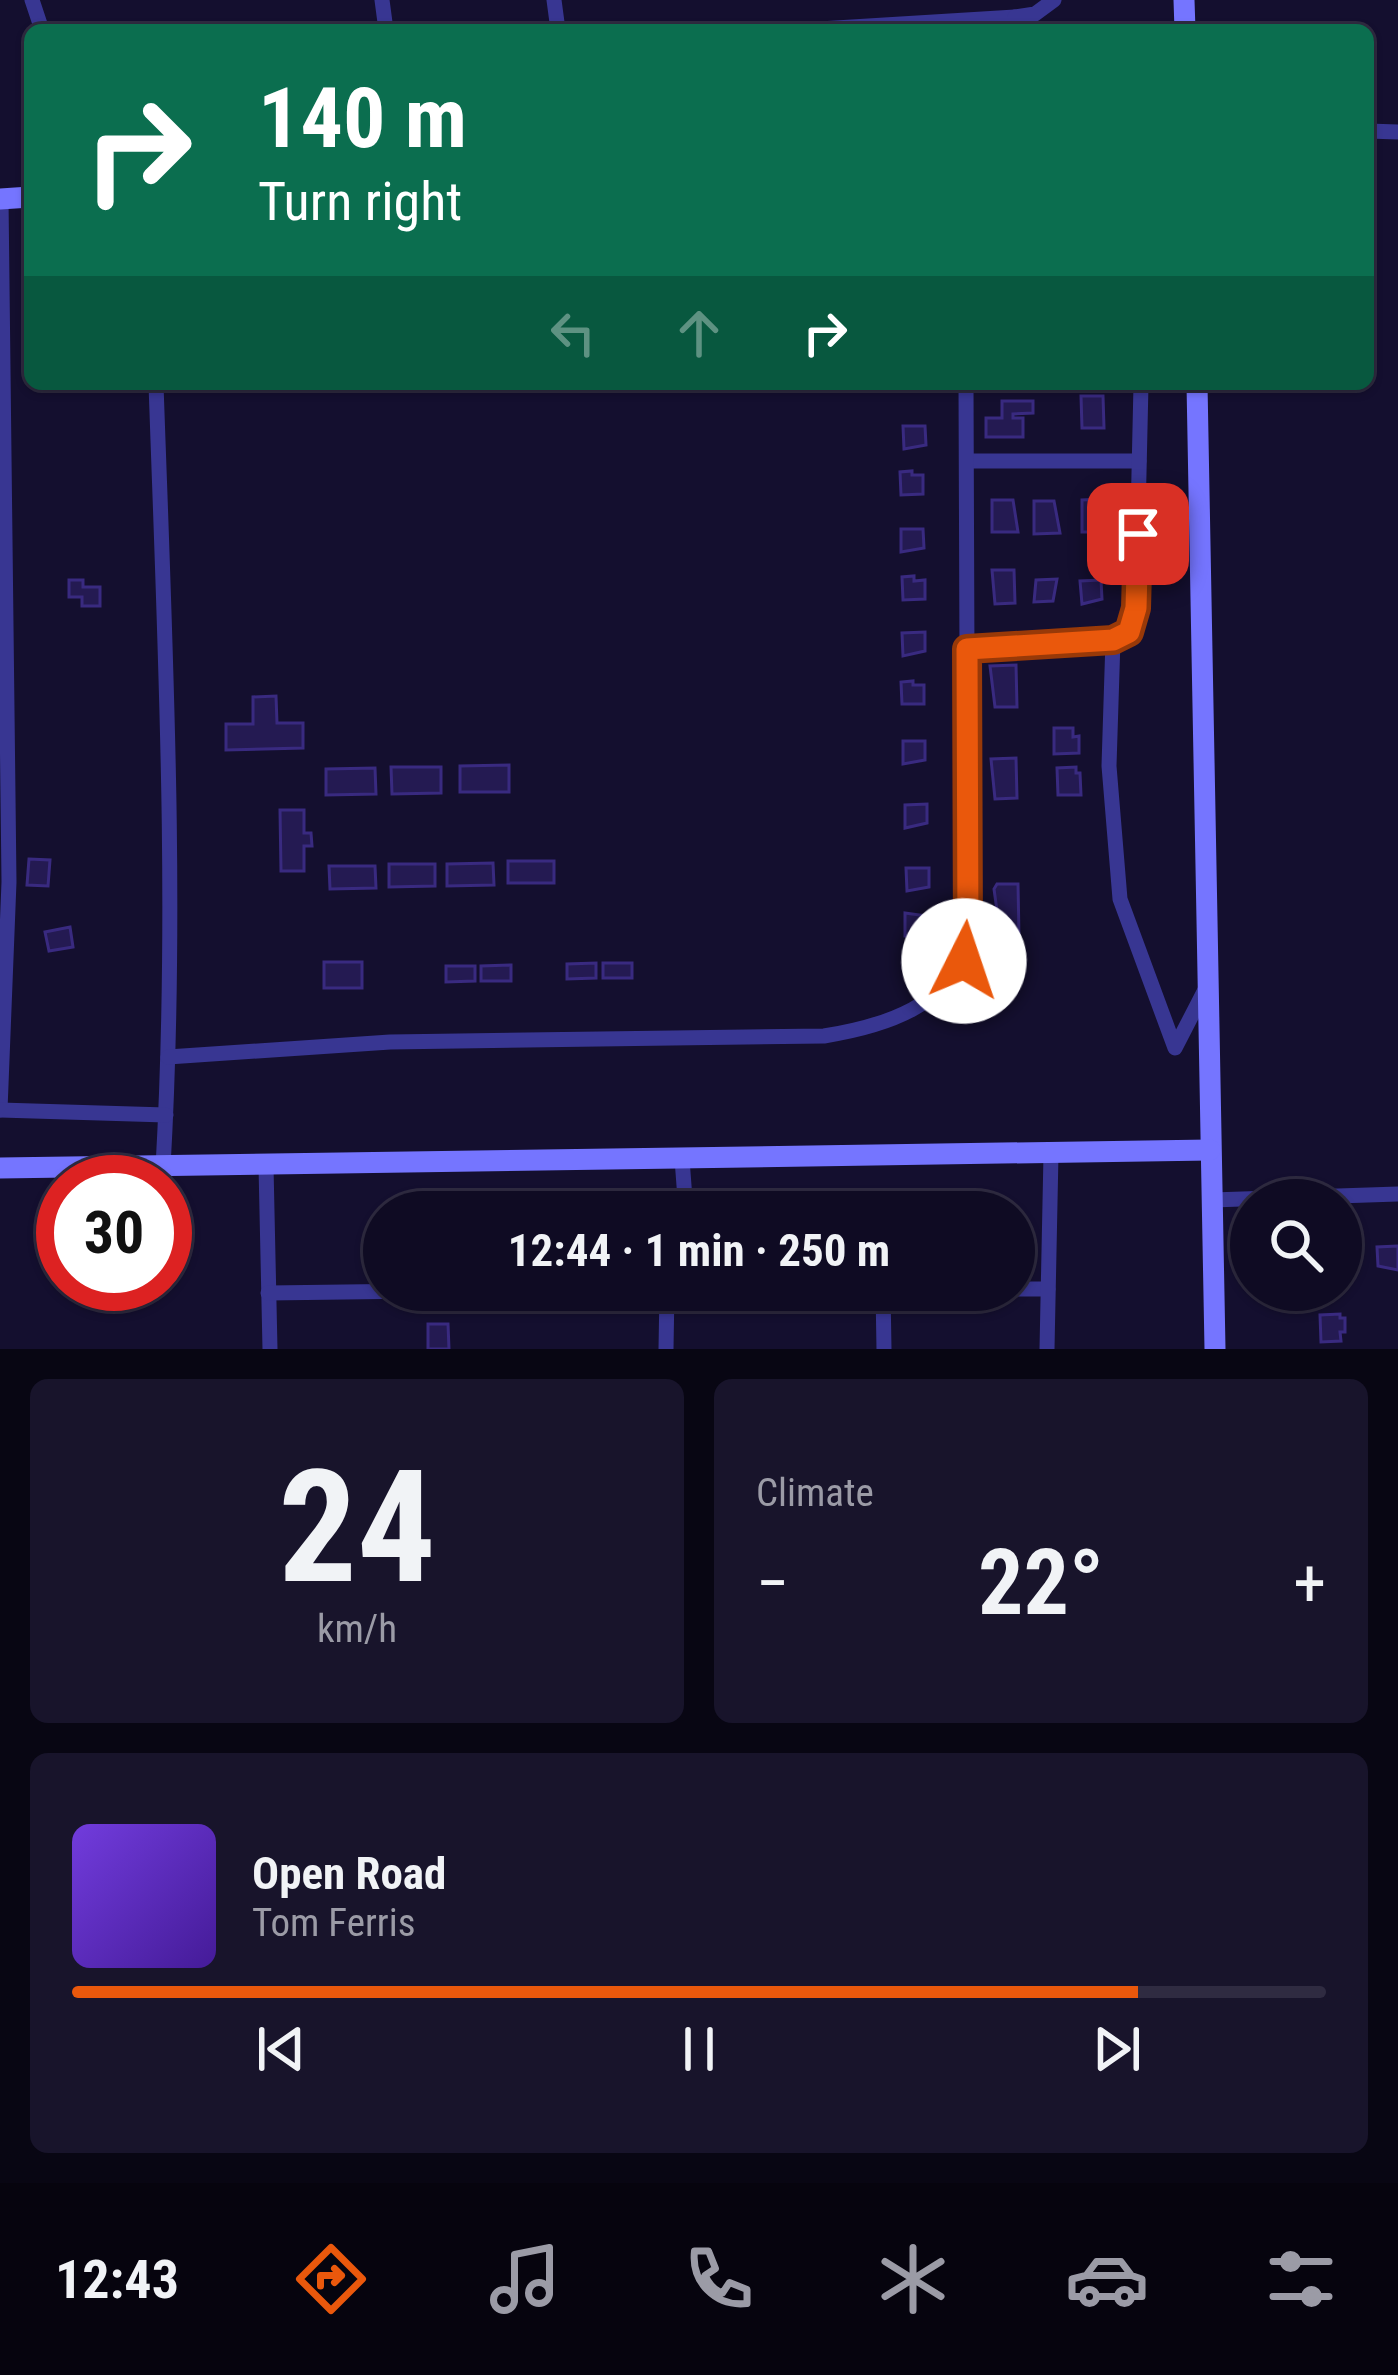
<!DOCTYPE html>
<meta charset="utf-8">
<style>
body{margin:0;font-family:"Roboto Condensed",sans-serif;background:#18142b;color:#f1f3f6;height:100vh;display:flex;flex-direction:column;font-size:45px;white-space:nowrap}
*{box-sizing:border-box;margin:0}
p{font-size:39px;color:#9b9ba6}
.icon{flex:none;width:66px;height:66px;fill:none;stroke:currentColor;stroke-width:2;stroke-linecap:round;stroke-linejoin:round}
.map{position:relative;height:1349px;overflow:hidden}
.side{display:flex;flex-direction:column;gap:30px;padding:30px;background:#080613;flex:1}
.side>*{flex:none}
.hud{position:absolute;left:24px;top:24px;width:1350px;height:366px;border-radius:18px;box-shadow:0 3px 9px #0004,0 0 0 3px #2f2b41;background:#0b6e4f;color:#fff;overflow:hidden}
.tools{position:absolute;left:1230px;top:1179px;display:grid;gap:24px}
.tools a{display:grid;place-items:center;width:132px;height:132px;border-radius:50%;background:#0f0b23;box-shadow:0 3px 9px #0004,0 0 0 3px #2f2b41;font-size:60px}
.speed{position:absolute;left:36px;top:1155px;display:flex;gap:24px;font-size:60px;font-weight:700;text-align:center}
.speed>*{display:grid;place-content:center;width:156px;height:156px;border-radius:50%;background:#0f0b23;box-shadow:0 3px 9px #0004,0 0 0 3px #2f2b41;line-height:1}
.speed .limit{border:18px solid #d22;background:#fff;color:#111}
.pin{position:absolute;display:grid;place-items:center;width:102px;height:102px;color:#fff;margin:-51px;border-radius:24px;box-shadow:0 6px 18px #0006}
.me{position:absolute;width:132px;margin:-66px;rotate:4deg;stroke-linejoin:round;filter:drop-shadow(0 0 9px #0008)}
.turn{display:flex;align-items:center;gap:42px;height:252px;padding:0 36px;font-size:54px}
.turn .icon{width:156px;height:156px;stroke-width:2.5}
.turn b{display:block;font-size:84px;line-height:102px}
.lanes{display:flex;align-items:center;height:114px;padding:0 36px;background:#0003;justify-content:center;gap:60px;direction:ltr}
.lanes .off{opacity:.35}
.big{font-size:90px;font-weight:700;line-height:1.1}
.side .widget{flex:1;display:flex;flex-direction:column;justify-content:center;gap:18px;min-width:0;padding:0 42px;border-radius:18px;background:#18142b}
.side .dial{align-items:center;gap:0}
.dial b{font-size:156px;line-height:1}
.song{display:flex;align-items:center;gap:36px}
.cover{width:144px;height:144px;border-radius:18px;background:linear-gradient(135deg,hsl(260 70% 55%),hsl(260 70% 35%))}
.played{height:12px;border-radius:6px;background:linear-gradient(90deg,#ea580c 85%,#2f2b41 85%)}
.keys{display:flex;justify-content:space-around;direction:ltr}
.heat{display:flex;justify-content:space-between;align-items:center;font-size:66px;direction:ltr}
.side .tiles{flex:1;display:grid;gap:30px;grid-template-columns:1fr 1fr}
.widget:last-child{grid-column:span 2}
.trip{position:absolute;left:363px;top:1191px;width:672px;height:120px;border-radius:60px;background:#0f0b23;box-shadow:0 3px 9px #0004,0 0 0 3px #2f2b41;font-weight:700;line-height:120px;text-align:center}
.dock{display:flex;height:192px;justify-content:space-around;align-items:center;background:#06040e;color:#9b9ba6}
.dock .icon{width:84px;height:84px}
.dock .active{color:#ea580c}
.dock b{font-size:54px;color:#f1f3f6}
.map>svg:first-child{display:block}
.building{fill:#241a52;stroke:#392a80;stroke-width:3}
.lines{fill:none;stroke-linecap:round;stroke-linejoin:round}
.street{stroke:#383692;stroke-width:15}
.secondary{stroke:#7575ff;stroke-width:21}
.route-casing{stroke:#983908;stroke-width:30}
.route{stroke:#ea580c;stroke-width:21}
</style>
<div class="map">
<svg width="1398" height="1349" viewBox="0 0 1398 1349">
<rect width="100%" height="100%" fill="#140f2f"/>
<g class="building">
<path d="M1081 396H1103L1104 428H1082Z"/>
<path d="M1002 401H1033V413L1013 414V418H1023V437H986V418H1002Z"/>
<path d="M903 426H925L926 445 904 449Z"/>
<path d="M912 471V475H923V494L901 495 900 472Z"/>
<path d="M1103 499 1108 532H1082V500Z"/>
<path d="M992 500H1013L1018 532H992Z"/>
<path d="M1034 501H1054L1060 533 1034 534Z"/>
<path d="M901 529H923L924 548 901 552Z"/>
<path d="M992 570H1014L1015 603 995 604Z"/>
<path d="M914 576V581L925 580V599L903 600 902 577Z"/>
<path d="M1057 579 1053 601 1034 602 1036 580Z"/>
<path d="M69 580H83V587H100V606H82V597H69Z"/>
<path d="M1101 580 1102 599 1082 604 1080 581Z"/>
<path d="M925 632V651L903 656 902 633Z"/>
<path d="M1016 665 1017 707H995L990 666Z"/>
<path d="M913 681V685H924V704H902L901 682Z"/>
<path d="M276 696 277 723H303V748L226 750V724H253V697Z"/>
<path d="M1054 728H1073V737L1079 736V753L1054 754Z"/>
<path d="M903 741H925V760L903 764Z"/>
<path d="M1016 758 1017 798 995 799 991 759Z"/>
<path d="M509 765V792H460V766Z"/>
<path d="M391 767H441V793L392 794Z"/>
<path d="M1076 767V773H1080L1081 795H1058L1057 768Z"/>
<path d="M375 768 376 794 326 795V769Z"/>
<path d="M927 804V823L905 828V805Z"/>
<path d="M280 810H304V833H311L312 846H304V871H281Z"/>
<path d="M29 859 50 860 48 886 27 885Z"/>
<rect x="508" y="861" width="46" height="22"/>
<path d="M493 863 494 885 447 886V864Z"/>
<path d="M389 864H435V886L389 887Z"/>
<path d="M329 866H375L376 888 330 889Z"/>
<path d="M906 868H929V887L907 891Z"/>
<path d="M997 884H1018L1019 936H998L994 932V918H998L994 889Z"/>
<path d="M905 913 927 916V935L905 936Z"/>
<path d="M70 927 73 947 49 951 45 932Z"/>
<rect x="324" y="962" width="38" height="26"/>
<path d="M596 963V978L567 979V964Z"/>
<rect x="603" y="963" width="29" height="15"/>
<path d="M511 965V981H481V966Z"/>
<path d="M446 966H475V981L446 982Z"/>
<path d="M547 1197 558 1200 559 1212H523L522 1202Z"/>
<path d="M1398 1246V1270L1378 1266 1377 1247Z"/>
<path d="M1340 1314V1318H1345V1332H1340L1341 1341 1321 1342 1320 1315Z"/>
<path d="M428 1324H448L449 1349H428Z"/>
</g>
<g class="lines">
<g class="street">
<path d="M32 0 42 30"/>
<path d="M382 0 386 30"/>
<path d="M554 0 558 30"/>
<path d="M803 30 1015 17 1039 30"/>
<path d="M1015 30V17L1035 14 1054 0"/>
<path d="M1368 131 1398 132"/>
<path d="M156 384C165 645 178 906 163 1167"/>
<path d="M967 461H1139"/>
<path d="M1113 640 1109 766 1120 899 1175 1048 1207 986"/>
<path d="M967 649 1113 640 1129 632 1136 607 1141 384"/>
<path d="M168 1057 390 1042 824 1036C881 1027 954 1006 968 941L966 384"/>
<path d="M0 1110 9 882 1 199"/>
<path d="M0 1110 166 1115"/>
<path d="M682 1159 686 1212"/>
<path d="M266 1166 270 1349"/>
<path d="M1212 1200 1398 1194"/>
<path d="M1014 1289H1048"/>
<path d="M883 1290 884 1349"/>
<path d="M268 1293 497 1290"/>
<path d="M666 1349 667 1290"/>
<path d="M1047 1349 1051 1154"/>
</g>
<g class="secondary">
<path d="M1184 0 1185 30"/>
<path d="M0 199 30 197"/>
<path d="M1197 384 1215 1349"/>
<path d="M0 1168 1210 1150"/>
</g>
</g>
<g class="lines">
<g class="route-casing">
<path id="route" d="M964 961 968 941 967 649 1113 640 1129 632 1136 608 1138 534"/>
</g>
<use href="#route" class="route"/>
</g>
</svg>
<div class="tools">
<a><svg class="icon" aria-label="search" viewBox="0 0 24 24"><circle cx="10" cy="10" r="6"/><path d="M15 15l6 6"/></svg></a>
</div>
<div class="speed"><div class="limit">30</div></div>
<div class="pin" style="left:1138px;top:534px;background:#d93025"><svg class="icon" aria-label="arrive" viewBox="0 0 24 24"><path d="M6 21V4h12l-3 4 3 4H6"/></svg></div>
<svg class="me" style="left:964px;top:961px" viewBox="-20 -20 40 40"><circle r="19" fill="#fff"/><path d="M0-13L10 11 0 6-10 11z" fill="#ea580c"/></svg>
<div class="trip">12:44 · 1 min · 250 m</div>
<div class="hud">
<div class="turn"><svg class="icon" aria-label="right" viewBox="0 0 24 24"><path d="M7 20v-9h11M14 6l5 5-5 5"/></svg><div><b>140 m</b>Turn right</div></div>
<div class="lanes"><svg class="icon off" aria-label="left" viewBox="0 0 24 24"><path d="M17 20v-9H6M10 6l-5 5 5 5"/></svg><svg class="icon off" aria-label="ahead" viewBox="0 0 24 24"><path d="M12 20V5M6 11l6-6 6 6"/></svg><svg class="icon" aria-label="right" viewBox="0 0 24 24"><path d="M7 20v-9h11M14 6l5 5-5 5"/></svg></div>
</div>
</div>
<section class="side">
<div class="tiles">
<div class="widget dial"><b>24</b><p>km/h</p></div>
<div class="widget"><p>Climate</p>
<div class="heat"><a>−</a><b class="big">22°</b><a>+</a></div>
</div>
<div class="widget">
<div class="song"><i class="cover"></i><div><b>Open Road</b><p>Tom Ferris</p></div></div>
<div class="played"></div>
<div class="keys"><svg class="icon" aria-label="previous" viewBox="0 0 24 24"><path d="M18 5L8 12l10 7zM5 5v14"/></svg><svg class="icon" aria-label="pause" viewBox="0 0 24 24"><path d="M8 5v14M16 5v14"/></svg><svg class="icon" aria-label="next" viewBox="0 0 24 24"><path d="M6 5l10 7-10 7zM19 5v14"/></svg></div>
</div>
</div>
</section>
<nav class="dock">
<b>12:43</b>
<svg class="icon active" aria-label="directions" viewBox="0 0 24 24"><path d="M12 3l9 9-9 9-9-9zM9 14v-3h6M13 9l2 2-2 2"/></svg>
<svg class="icon" aria-label="music" viewBox="0 0 24 24"><path d="M9 18V5l10-2v13"/><circle cx="6" cy="18" r="3"/><circle cx="16" cy="16" r="3"/></svg>
<svg class="icon" aria-label="phone" viewBox="0 0 24 24"><path d="M5 4h4l2 5-3 2q2 4 5 5l2-3 5 2v4C11 20 4 13 5 4z"/></svg>
<svg class="icon" aria-label="climate" viewBox="0 0 24 24"><path d="M12 3v18M4 7l16 10M4 17L20 7"/></svg>
<svg class="icon" aria-label="car" viewBox="0 0 24 24"><path d="M5 17H2v-5l4-1 3-4h7l3 4 3 1v5h-3M9 17h6M6 11h13"/><circle cx="7" cy="17" r="2"/><circle cx="17" cy="17" r="2"/></svg>
<svg class="icon" aria-label="filters" viewBox="0 0 24 24"><path d="M4 7h16M4 17h16"/><circle cx="9" cy="7" r="2"/><circle cx="15" cy="17" r="2"/></svg>
</nav>
